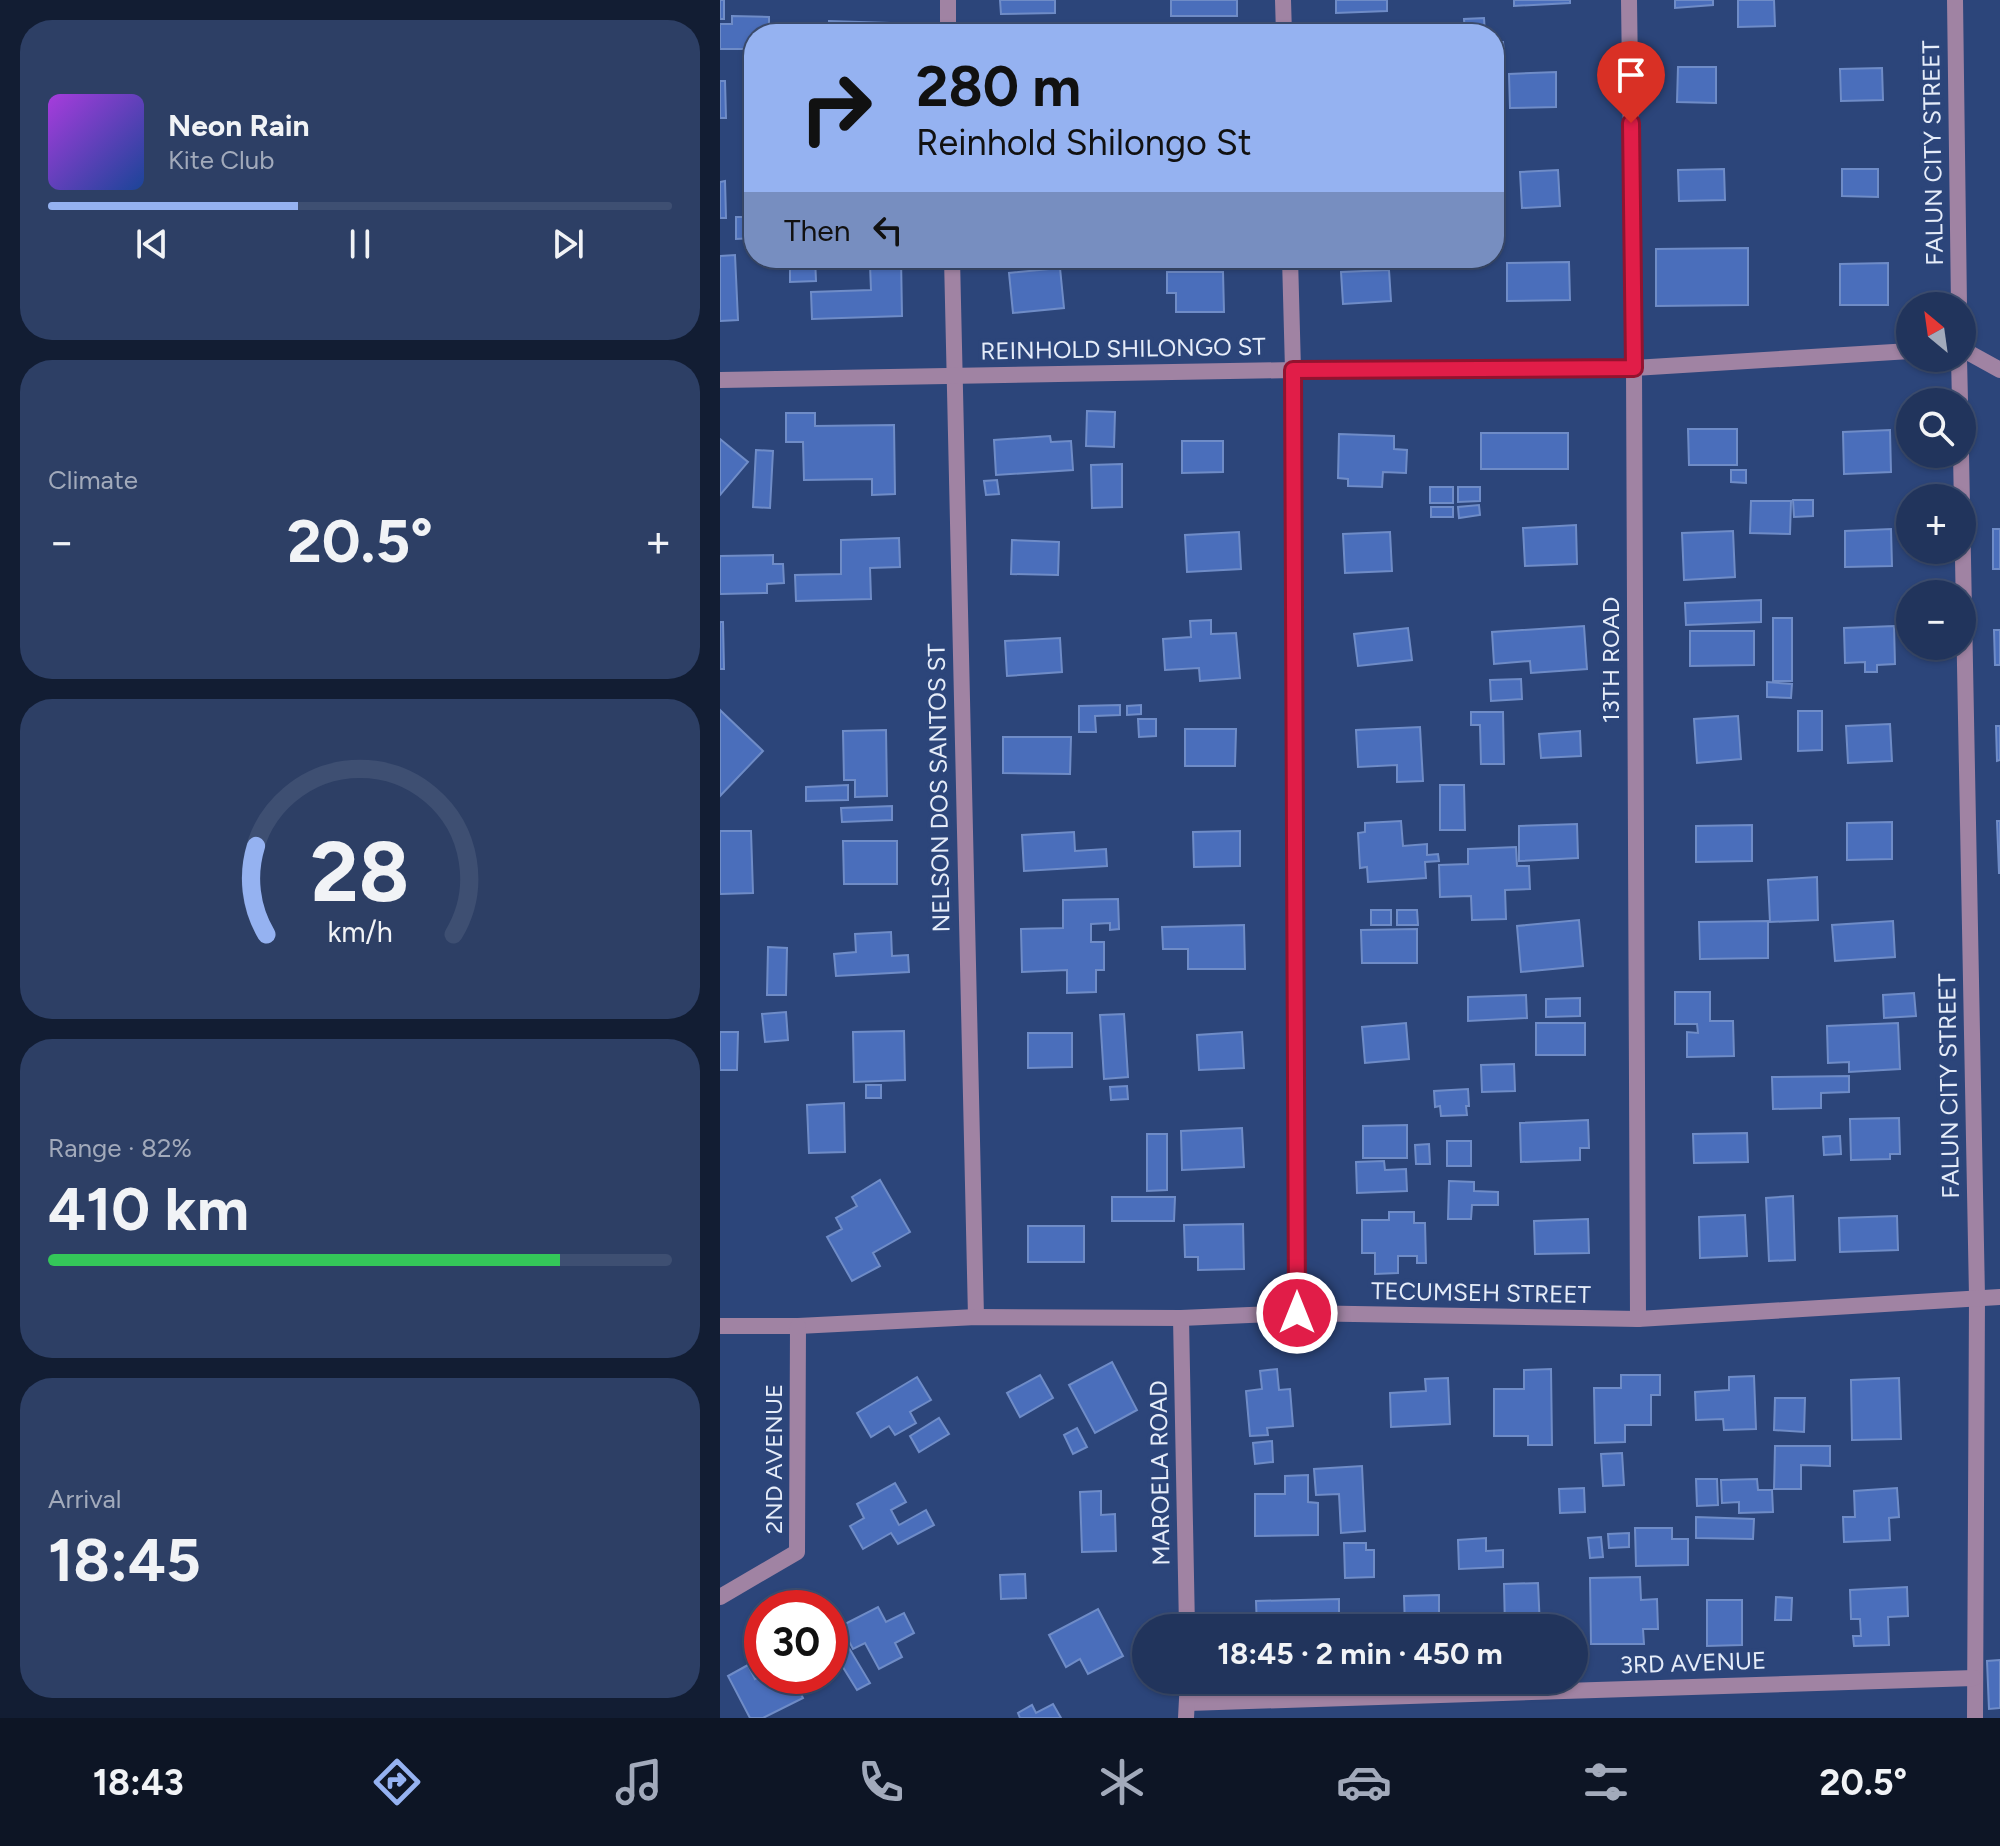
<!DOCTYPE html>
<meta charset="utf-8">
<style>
body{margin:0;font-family:Figtree,sans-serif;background:#2d3f65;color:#f1f3f6;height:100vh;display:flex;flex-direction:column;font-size:30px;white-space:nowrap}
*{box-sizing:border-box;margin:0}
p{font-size:26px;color:#a2aabb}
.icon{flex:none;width:44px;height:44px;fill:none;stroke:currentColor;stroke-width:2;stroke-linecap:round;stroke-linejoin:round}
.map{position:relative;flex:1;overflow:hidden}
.sheet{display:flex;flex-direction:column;gap:20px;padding:20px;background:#121d33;width:720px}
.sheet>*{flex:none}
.banner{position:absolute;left:24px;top:24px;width:760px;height:244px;border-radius:32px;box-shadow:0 2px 6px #0004,0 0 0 2px #3e4f72;background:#95b2f1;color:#111;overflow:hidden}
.needle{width:52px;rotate:331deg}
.fabs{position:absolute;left:1176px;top:292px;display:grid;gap:16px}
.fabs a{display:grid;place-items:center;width:80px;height:80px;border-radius:50%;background:#21345c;box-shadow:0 2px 6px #0004,0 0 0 2px #3e4f72;font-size:40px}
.speed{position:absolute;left:24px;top:1590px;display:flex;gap:16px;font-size:40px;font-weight:700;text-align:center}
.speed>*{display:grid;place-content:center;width:104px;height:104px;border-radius:50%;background:#21345c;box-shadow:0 2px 6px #0004,0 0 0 2px #3e4f72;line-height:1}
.speed .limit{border:12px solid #d22;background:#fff;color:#111}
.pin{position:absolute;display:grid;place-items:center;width:68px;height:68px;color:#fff;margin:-82px -34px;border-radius:50% 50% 50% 0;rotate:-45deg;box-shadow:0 0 8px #0007}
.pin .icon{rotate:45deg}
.me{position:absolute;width:88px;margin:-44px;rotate:0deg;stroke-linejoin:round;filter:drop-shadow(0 0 6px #0008)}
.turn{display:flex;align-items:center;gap:28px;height:168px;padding:0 40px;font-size:36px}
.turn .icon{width:104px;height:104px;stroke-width:2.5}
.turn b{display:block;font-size:56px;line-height:68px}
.then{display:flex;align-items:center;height:76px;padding:0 40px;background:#0003;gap:16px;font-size:30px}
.big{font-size:60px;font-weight:700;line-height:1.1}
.sheet .tile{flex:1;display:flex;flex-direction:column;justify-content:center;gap:12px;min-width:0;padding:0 28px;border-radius:32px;background:#2d3f65}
.sheet .dial{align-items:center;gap:0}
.dial svg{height:208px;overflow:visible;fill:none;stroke:#3e4f72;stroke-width:7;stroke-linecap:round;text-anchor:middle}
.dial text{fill:#f1f3f6;stroke:none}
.song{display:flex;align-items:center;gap:24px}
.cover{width:96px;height:96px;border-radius:12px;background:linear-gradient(135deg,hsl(280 70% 55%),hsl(220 70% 35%))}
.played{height:8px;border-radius:4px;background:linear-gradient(90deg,#95b2f1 40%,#3e4f72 40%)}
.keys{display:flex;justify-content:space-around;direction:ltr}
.heat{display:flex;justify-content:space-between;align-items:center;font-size:44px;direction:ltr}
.charge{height:12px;border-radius:6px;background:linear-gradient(90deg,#34c759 82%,#3e4f72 0)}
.trip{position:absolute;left:412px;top:1614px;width:456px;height:80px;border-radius:40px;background:#21345c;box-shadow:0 2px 6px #0004,0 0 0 2px #3e4f72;font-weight:700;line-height:80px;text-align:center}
.tabs{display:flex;height:128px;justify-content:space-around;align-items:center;background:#0d1525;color:#a2aabb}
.tabs .icon{width:56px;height:56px}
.tabs .selected{color:#95b2f1}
.tabs b{font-size:36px;color:#f1f3f6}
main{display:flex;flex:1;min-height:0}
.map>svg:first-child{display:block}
.building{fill:#4a6ebb;stroke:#6f8cc7;stroke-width:2}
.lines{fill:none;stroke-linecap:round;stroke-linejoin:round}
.street{stroke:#a083a3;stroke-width:16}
.route-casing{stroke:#92132f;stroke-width:20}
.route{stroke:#e11d48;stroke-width:14}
.labels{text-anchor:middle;stroke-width:8;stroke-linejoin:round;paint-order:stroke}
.street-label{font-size:24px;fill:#e5ecf9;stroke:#2c457a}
</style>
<main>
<section class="sheet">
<div class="tile">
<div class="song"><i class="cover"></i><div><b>Neon Rain</b><p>Kite Club</p></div></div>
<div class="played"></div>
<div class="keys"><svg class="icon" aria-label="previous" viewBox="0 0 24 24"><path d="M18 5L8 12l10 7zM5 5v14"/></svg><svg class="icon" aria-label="pause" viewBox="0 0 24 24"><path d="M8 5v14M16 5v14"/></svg><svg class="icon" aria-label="next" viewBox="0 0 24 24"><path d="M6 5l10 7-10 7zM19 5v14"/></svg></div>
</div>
<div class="tile"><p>Climate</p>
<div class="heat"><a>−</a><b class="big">20.5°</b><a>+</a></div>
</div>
<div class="tile dial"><svg viewBox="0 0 100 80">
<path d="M14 69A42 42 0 1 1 86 69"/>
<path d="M14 69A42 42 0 0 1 10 35" stroke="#95b2f1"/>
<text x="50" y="56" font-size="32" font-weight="700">28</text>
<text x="50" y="72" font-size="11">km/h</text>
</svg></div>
<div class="tile"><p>Range · 82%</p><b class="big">410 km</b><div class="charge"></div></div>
<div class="tile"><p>Arrival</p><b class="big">18:45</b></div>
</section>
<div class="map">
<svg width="1280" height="1718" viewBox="0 0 1280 1718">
<rect width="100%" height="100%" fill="#2c457a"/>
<g class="building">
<rect x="0" y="0" width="4" height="19"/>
<path d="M280 0H335V13L281 14Z"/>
<rect x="451" y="0" width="66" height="16"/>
<path d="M616 0H667V11L616 13Z"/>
<path d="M794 0H850V3L794 6Z"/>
<path d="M955 0H993V5L955 8Z"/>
<path d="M1018 0H1054L1055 26 1018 27Z"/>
<path d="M12 16 49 17V34H34V49H0V24H12Z"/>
<path d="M764 18 765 34H745L744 19Z"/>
<path d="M109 21 169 23 168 34H109Z"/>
<rect x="709" y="30" width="28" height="4"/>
<path d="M774 42H783L784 53 774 54Z"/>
<path d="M958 67H996V103L957 102Z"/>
<path d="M1162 68 1163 100 1121 101 1120 69Z"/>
<path d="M836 72V107L790 108 789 74Z"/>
<path d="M0 81H5L6 118H0Z"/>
<path d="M1004 169 1005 200 959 201 958 170Z"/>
<path d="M1122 169H1158V197L1122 196Z"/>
<path d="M838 170 840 206 802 208 800 172Z"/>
<path d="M5 181 6 218H0V182Z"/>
<path d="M16 217H34V238L16 239Z"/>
<path d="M1028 248V305L936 306V249Z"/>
<path d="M15 255 18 320 0 321V256Z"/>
<path d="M70 258H95L96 281 70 282Z"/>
<path d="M134 258H181L182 316 92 319 91 292 151 290 150 265H134Z"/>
<path d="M849 262 850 300 787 301V263Z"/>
<path d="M1168 263V305H1120V264Z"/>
<path d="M340 268 344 308 293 313 289 273Z"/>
<path d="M669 270 671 301 623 304 621 272Z"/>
<path d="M447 272H503L504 312H456V293H447Z"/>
<path d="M367 411 395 412 394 447 366 446Z"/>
<path d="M66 413H95V426L174 425 175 494 152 495V479L84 480 83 442H66Z"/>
<path d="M968 429H1017V465H969Z"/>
<path d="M1170 430 1171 472 1124 474 1123 432Z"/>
<rect x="761" y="433" width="87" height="36"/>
<path d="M619 434 674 436V449L687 450 686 473 663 472 662 487 628 486V479L618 478Z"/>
<path d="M330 436 331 442 351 441 353 470 276 475 274 440Z"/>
<path d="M0 439 28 462 0 495Z"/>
<path d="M462 441H503V472L462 473Z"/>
<path d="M36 450 53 451 50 508 33 507Z"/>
<path d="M402 464V507L372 508 371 465Z"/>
<path d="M1011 470H1026V483L1011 482Z"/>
<path d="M277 480 279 494 266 495 264 481Z"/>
<rect x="710" y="487" width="23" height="16"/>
<path d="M738 487H760V501L738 502Z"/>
<path d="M1073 500H1093V516L1074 517Z"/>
<path d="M1031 501H1071L1070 534 1030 533Z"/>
<path d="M759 505 760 515 739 518 738 507Z"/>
<rect x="711" y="507" width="22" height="10"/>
<path d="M856 525 857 564 805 566 803 528Z"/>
<path d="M1171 529 1172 566 1125 567V531Z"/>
<rect x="1273" y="529" width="7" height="40"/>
<path d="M1013 531 1015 577 964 580 962 533Z"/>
<path d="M519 532 521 569 467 572 465 535Z"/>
<path d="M670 532 672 571 625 573 623 534Z"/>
<path d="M179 538 180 567 150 568 151 599 76 601 75 575 121 574V540Z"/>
<path d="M292 540 339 542 338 575 291 574Z"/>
<path d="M53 555V564H63L64 583 47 584V593L0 594V556Z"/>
<path d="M1041 600V622L966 625 965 603Z"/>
<rect x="1053" y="618" width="19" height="63"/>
<path d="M491 620V634L516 633 520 678 480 681 479 668 445 670 443 639 471 637 470 621Z"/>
<path d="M0 622H3L4 669H0Z"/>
<path d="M864 626 867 669 811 673 810 661 774 664 772 632Z"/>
<path d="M1174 626 1175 664 1157 665V672H1145V662L1125 663 1124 628Z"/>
<path d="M688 628 692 660 638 666 634 634Z"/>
<path d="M1274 630H1280V665H1275Z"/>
<path d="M970 631H1034V665L970 666Z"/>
<path d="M340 638 342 672 287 676 285 641Z"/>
<path d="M801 679 802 699 771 701 770 680Z"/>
<path d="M1047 682 1072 684 1071 698 1047 697Z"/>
<path d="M400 705V715L375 716 376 732H359V706Z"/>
<path d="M421 705V714L407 715V706Z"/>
<path d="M0 710 43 751 0 796Z"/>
<path d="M1078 711H1102V750L1078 751Z"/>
<path d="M751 712H783L784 764H761L760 725H751Z"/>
<path d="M1018 716 1021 759 977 763 974 719Z"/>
<path d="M418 719H436V736L419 737Z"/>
<path d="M1170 724 1172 761 1128 763 1126 726Z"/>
<path d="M1276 726H1280V760L1277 761Z"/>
<path d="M700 727 703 781 677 782V765L638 767 636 730Z"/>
<path d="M465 729H516L515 766H465Z"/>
<path d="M166 730 167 796 135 797V780H124L123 731Z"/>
<path d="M860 731 861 756 821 758 819 734Z"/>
<path d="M283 737H351L350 774 283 773Z"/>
<path d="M128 785V800L86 801V787Z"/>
<path d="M720 785H744L745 830H720Z"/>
<path d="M172 806V820L122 822 121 808Z"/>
<path d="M681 821 683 846 707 844V855L718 854 719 861 705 862 706 878 648 882 647 867 640 868 638 833 645 832V823Z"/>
<path d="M1277 821H1280V873H1279Z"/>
<path d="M1172 822V859L1127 860V823Z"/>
<path d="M857 824 858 858 799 861V826Z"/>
<path d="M1032 825V861L976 862V826Z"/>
<path d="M0 831H31L33 893 0 894Z"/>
<path d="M520 831V866L474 867 473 832Z"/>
<path d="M354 832 355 851 386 849 387 866 304 871 302 835Z"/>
<path d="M123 841H177V884H124Z"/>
<path d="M796 847 797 866H809L810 889 785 890 786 919 752 920 751 896 720 897 719 865 748 864V849Z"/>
<path d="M1097 877 1098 920 1050 922 1048 880Z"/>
<path d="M398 899 399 929 390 930V923L371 924V942H384V970H376V992L347 993V970L302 972 301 929 343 928V900Z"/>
<rect x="651" y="910" width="20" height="15"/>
<path d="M677 910H697L698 925H677Z"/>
<path d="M859 920 863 966 801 972 797 926Z"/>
<path d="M1048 921V958L980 959 979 922Z"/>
<path d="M1173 921 1175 957 1115 961 1112 925Z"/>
<path d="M524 925 525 969H468V949H443L442 927Z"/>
<path d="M697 929V963H642L641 930Z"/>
<path d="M171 932 172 956 188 955 189 972 116 976 114 954 136 952 135 934Z"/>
<path d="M48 947 67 948 66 995H47Z"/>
<path d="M955 992H990V1021H1013L1014 1056 967 1057V1032L978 1033 977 1024H955Z"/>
<path d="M1194 993 1196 1016 1164 1018 1163 995Z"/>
<path d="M806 995 807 1018 748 1021V997Z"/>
<path d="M860 998V1016L826 1017V999Z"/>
<path d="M66 1012 68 1040 45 1042 42 1014Z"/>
<path d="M404 1014 408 1077 384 1079 380 1015Z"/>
<path d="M686 1023 689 1059 645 1063 642 1027Z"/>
<rect x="816" y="1023" width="49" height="32"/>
<path d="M1178 1023 1180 1069 1129 1072V1062L1108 1063 1107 1026Z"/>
<path d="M184 1031 185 1080 134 1082 133 1032Z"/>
<path d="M0 1032H18L17 1070H0Z"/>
<path d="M522 1032 524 1068 479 1070 477 1035Z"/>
<path d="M308 1033H352V1067L308 1068Z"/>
<path d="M794 1064 795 1091 762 1092 761 1065Z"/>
<path d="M1129 1076V1092L1101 1093V1108L1053 1109 1052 1077Z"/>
<rect x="146" y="1085" width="15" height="13"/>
<path d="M407 1086 408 1099 391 1100 390 1087Z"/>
<path d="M748 1089 749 1106H746L747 1115 721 1116 720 1106 715 1107 714 1091Z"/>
<path d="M124 1103 125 1152 89 1153 87 1105Z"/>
<path d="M1179 1118 1180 1154H1170V1159L1131 1160 1130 1119Z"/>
<path d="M868 1120 869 1148H860V1160L801 1162 800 1123Z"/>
<path d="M687 1125V1158H643V1126Z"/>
<path d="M522 1128 524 1167 462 1170 461 1131Z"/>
<path d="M1027 1133 1028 1162 974 1163 973 1134Z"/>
<path d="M427 1134H447V1190L427 1191Z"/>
<path d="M1120 1136 1121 1154 1104 1155 1103 1137Z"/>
<rect x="727" y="1141" width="24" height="25"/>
<path d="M709 1144 710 1164H696L695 1145Z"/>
<path d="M664 1161 665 1170 686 1169 687 1191 637 1193 636 1162Z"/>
<path d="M160 1180 190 1232 153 1253 160 1266 132 1281 107 1237 122 1229 116 1218 137 1206 132 1197Z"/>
<path d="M729 1181 754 1182V1191L778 1192V1205H752L751 1219H728Z"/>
<path d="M1073 1196 1075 1260 1049 1261 1046 1198Z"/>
<path d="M392 1197H455L454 1221H392Z"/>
<path d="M669 1212H694V1223H705L706 1263H697V1256H678V1273L655 1274V1253H642V1220H669Z"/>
<path d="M1025 1215 1027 1256 980 1258 979 1217Z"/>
<path d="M1177 1216 1178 1250 1120 1252 1119 1218Z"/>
<path d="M868 1219 869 1253 815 1254 814 1221Z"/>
<path d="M523 1224 524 1269 478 1270V1257H465L464 1225Z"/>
<rect x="308" y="1226" width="56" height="36"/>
<path d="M392 1362 417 1410 375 1433 349 1385Z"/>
<path d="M557 1369 559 1390 570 1389 573 1426 547 1428 548 1435 530 1436 526 1391 542 1389 540 1371Z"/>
<path d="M831 1369 832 1445H808V1436H774V1389H804V1370Z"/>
<path d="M320 1375 333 1398 300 1417 287 1393Z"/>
<path d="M901 1375H940V1395H931V1425H905V1442L875 1443 874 1388H901Z"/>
<path d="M1034 1376 1036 1429 1004 1430 1003 1419 976 1420 975 1392 1009 1390V1377Z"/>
<path d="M197 1377 211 1400 190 1412 196 1423 175 1435 169 1426 151 1437 137 1413Z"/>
<path d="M728 1378 730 1424 671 1427 670 1393 706 1391 705 1379Z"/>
<path d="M1179 1378 1181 1439 1132 1440 1131 1380Z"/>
<path d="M1055 1398H1085L1084 1432 1054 1430Z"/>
<path d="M219 1418 229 1434 199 1452 190 1436Z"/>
<path d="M357 1428 367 1447 353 1454 344 1435Z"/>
<path d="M552 1441 553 1462 535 1464 533 1443Z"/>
<path d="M1055 1446H1110V1466L1081 1465V1489H1054Z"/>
<path d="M902 1453 904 1485 883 1486 881 1454Z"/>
<path d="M642 1466 645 1531 621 1533 619 1494 596 1495 594 1469Z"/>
<path d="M588 1475V1502L598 1503V1535L535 1536V1494H565V1476Z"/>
<path d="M976 1479H997L998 1505 977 1506Z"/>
<path d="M1037 1479 1038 1490H1052L1053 1512 1019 1513V1502L1002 1503 1001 1480Z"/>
<path d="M175 1483 186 1502 171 1510 179 1525 206 1510 214 1525 178 1544 171 1533 143 1549 130 1526 144 1518 137 1504Z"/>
<path d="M864 1488 865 1512 840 1513 839 1489Z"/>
<path d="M1177 1488 1179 1517 1169 1518 1170 1540 1124 1542 1123 1517H1135L1134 1491Z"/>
<path d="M381 1491V1515L395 1514 396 1551 362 1552 360 1492Z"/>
<path d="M976 1517 1034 1519 1033 1539 976 1538Z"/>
<path d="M915 1528H952V1539H968V1565L916 1566Z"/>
<path d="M909 1533V1547L889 1548 888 1534Z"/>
<path d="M881 1537 883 1557 870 1558 868 1538Z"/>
<path d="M766 1538V1551L783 1550V1567L739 1569 738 1540Z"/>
<path d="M624 1543H646V1550H654V1577L625 1578Z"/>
<path d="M305 1574 306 1598 281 1599 280 1575Z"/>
<path d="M920 1577 921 1600 937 1599 938 1629H923L924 1644H871L870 1578Z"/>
<path d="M818 1583 820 1628H785L784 1584Z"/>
<path d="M1187 1587 1188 1616 1168 1617 1169 1645 1134 1646 1133 1636H1141L1140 1619H1131L1130 1590Z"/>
<path d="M719 1595V1628H663L685 1627 684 1596Z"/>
<path d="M1056 1597 1072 1598 1071 1620H1055Z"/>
<path d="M619 1599V1628H537L536 1601Z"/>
<path d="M987 1600H1022V1645L987 1646Z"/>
<path d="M158 1607 166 1622 184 1613 194 1633 175 1643 182 1657 159 1669 145 1643 133 1649 121 1626Z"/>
<path d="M378 1609 403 1656 368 1674 360 1659 346 1667 329 1635Z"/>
<path d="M129 1648 150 1683 137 1690 116 1656Z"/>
<path d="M1280 1660V1708L1269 1709 1267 1661Z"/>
<path d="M28 1665 35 1679 42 1675 72 1676 83 1698 43 1718H30L8 1676Z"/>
<path d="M333 1704 341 1718H300L298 1713 312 1705 316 1713Z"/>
</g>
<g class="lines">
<g class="street">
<path d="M228 0V34"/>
<path d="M563 0 564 34"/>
<path d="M909 0 914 368 918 1319"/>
<path d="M1235 0 1239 306"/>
<path d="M232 258 256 1317"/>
<path d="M570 258 573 370 577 1313"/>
<path d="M1242 349 1280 370"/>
<path d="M1239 358 1240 402"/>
<path d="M0 380 573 370 914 368 1190 351"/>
<path d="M1241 454 1257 1297 1255 1718"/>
<path d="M461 1318 467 1628"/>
<path d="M0 1326H78L256 1317 461 1318 577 1313 918 1319 1280 1297"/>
<path d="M0 1597 77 1552 78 1326"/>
<path d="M468 1703 1254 1678"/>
<path d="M466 1718 468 1680"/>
</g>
</g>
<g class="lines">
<g class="route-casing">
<path id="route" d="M577 1313 573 370 914 368 911 123"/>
</g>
<use href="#route" class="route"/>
</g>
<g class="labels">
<g class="street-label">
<text transform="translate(1213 153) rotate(-91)" y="8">FALUN CITY STREET</text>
<text transform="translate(403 349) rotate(-1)" y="8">REINHOLD SHILONGO ST</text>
<text transform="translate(891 660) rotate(-90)" y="8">13TH ROAD</text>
<text transform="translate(219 788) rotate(-91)" y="8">NELSON DOS SANTOS ST</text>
<text transform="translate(1229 1086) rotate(-91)" y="8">FALUN CITY STREET</text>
<text transform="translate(761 1293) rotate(1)" y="8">TECUMSEH STREET</text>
<text transform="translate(54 1459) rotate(-90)" y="8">2ND AVENUE</text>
<text transform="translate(440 1473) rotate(-91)" y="8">MAROELA ROAD</text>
<text transform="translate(973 1663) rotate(-2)" y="8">3RD AVENUE</text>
</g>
</g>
</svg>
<div class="fabs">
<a><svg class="needle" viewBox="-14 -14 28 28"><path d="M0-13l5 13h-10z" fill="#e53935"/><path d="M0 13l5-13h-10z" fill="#a2aabb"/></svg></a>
<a><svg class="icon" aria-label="search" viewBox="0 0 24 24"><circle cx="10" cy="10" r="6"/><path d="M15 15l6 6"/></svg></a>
<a>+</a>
<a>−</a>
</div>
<div class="speed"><div class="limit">30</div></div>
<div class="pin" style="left:911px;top:123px;background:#d93025"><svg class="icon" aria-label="arrive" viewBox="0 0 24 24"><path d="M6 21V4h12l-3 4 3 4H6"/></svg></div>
<svg class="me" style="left:577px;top:1313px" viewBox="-20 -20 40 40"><circle r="17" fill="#e11d48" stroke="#fff" stroke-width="3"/><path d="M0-11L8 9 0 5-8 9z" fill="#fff"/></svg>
<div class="trip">18:45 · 2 min · 450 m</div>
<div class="banner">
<div class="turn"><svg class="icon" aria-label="right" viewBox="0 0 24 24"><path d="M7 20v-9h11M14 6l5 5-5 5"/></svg><div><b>280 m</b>Reinhold Shilongo St</div></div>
<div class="then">Then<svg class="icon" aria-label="left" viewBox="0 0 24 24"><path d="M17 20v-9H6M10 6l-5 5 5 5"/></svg></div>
</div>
</div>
</main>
<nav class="tabs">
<b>18:43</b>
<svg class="icon selected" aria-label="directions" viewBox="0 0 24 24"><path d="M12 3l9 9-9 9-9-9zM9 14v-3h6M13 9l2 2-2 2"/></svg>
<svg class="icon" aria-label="music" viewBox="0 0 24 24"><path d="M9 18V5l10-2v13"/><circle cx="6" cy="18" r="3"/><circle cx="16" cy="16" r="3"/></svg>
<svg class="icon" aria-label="phone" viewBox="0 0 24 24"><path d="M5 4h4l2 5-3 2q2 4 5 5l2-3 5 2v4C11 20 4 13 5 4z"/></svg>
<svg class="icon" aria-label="climate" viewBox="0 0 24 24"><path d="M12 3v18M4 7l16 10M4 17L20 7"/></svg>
<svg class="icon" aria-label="car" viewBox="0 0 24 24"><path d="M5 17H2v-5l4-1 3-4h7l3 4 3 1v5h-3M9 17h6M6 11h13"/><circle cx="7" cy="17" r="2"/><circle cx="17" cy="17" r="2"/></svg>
<svg class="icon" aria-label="filters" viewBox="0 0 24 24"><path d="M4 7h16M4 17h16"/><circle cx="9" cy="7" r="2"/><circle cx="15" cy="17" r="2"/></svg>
<b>20.5°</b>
</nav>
